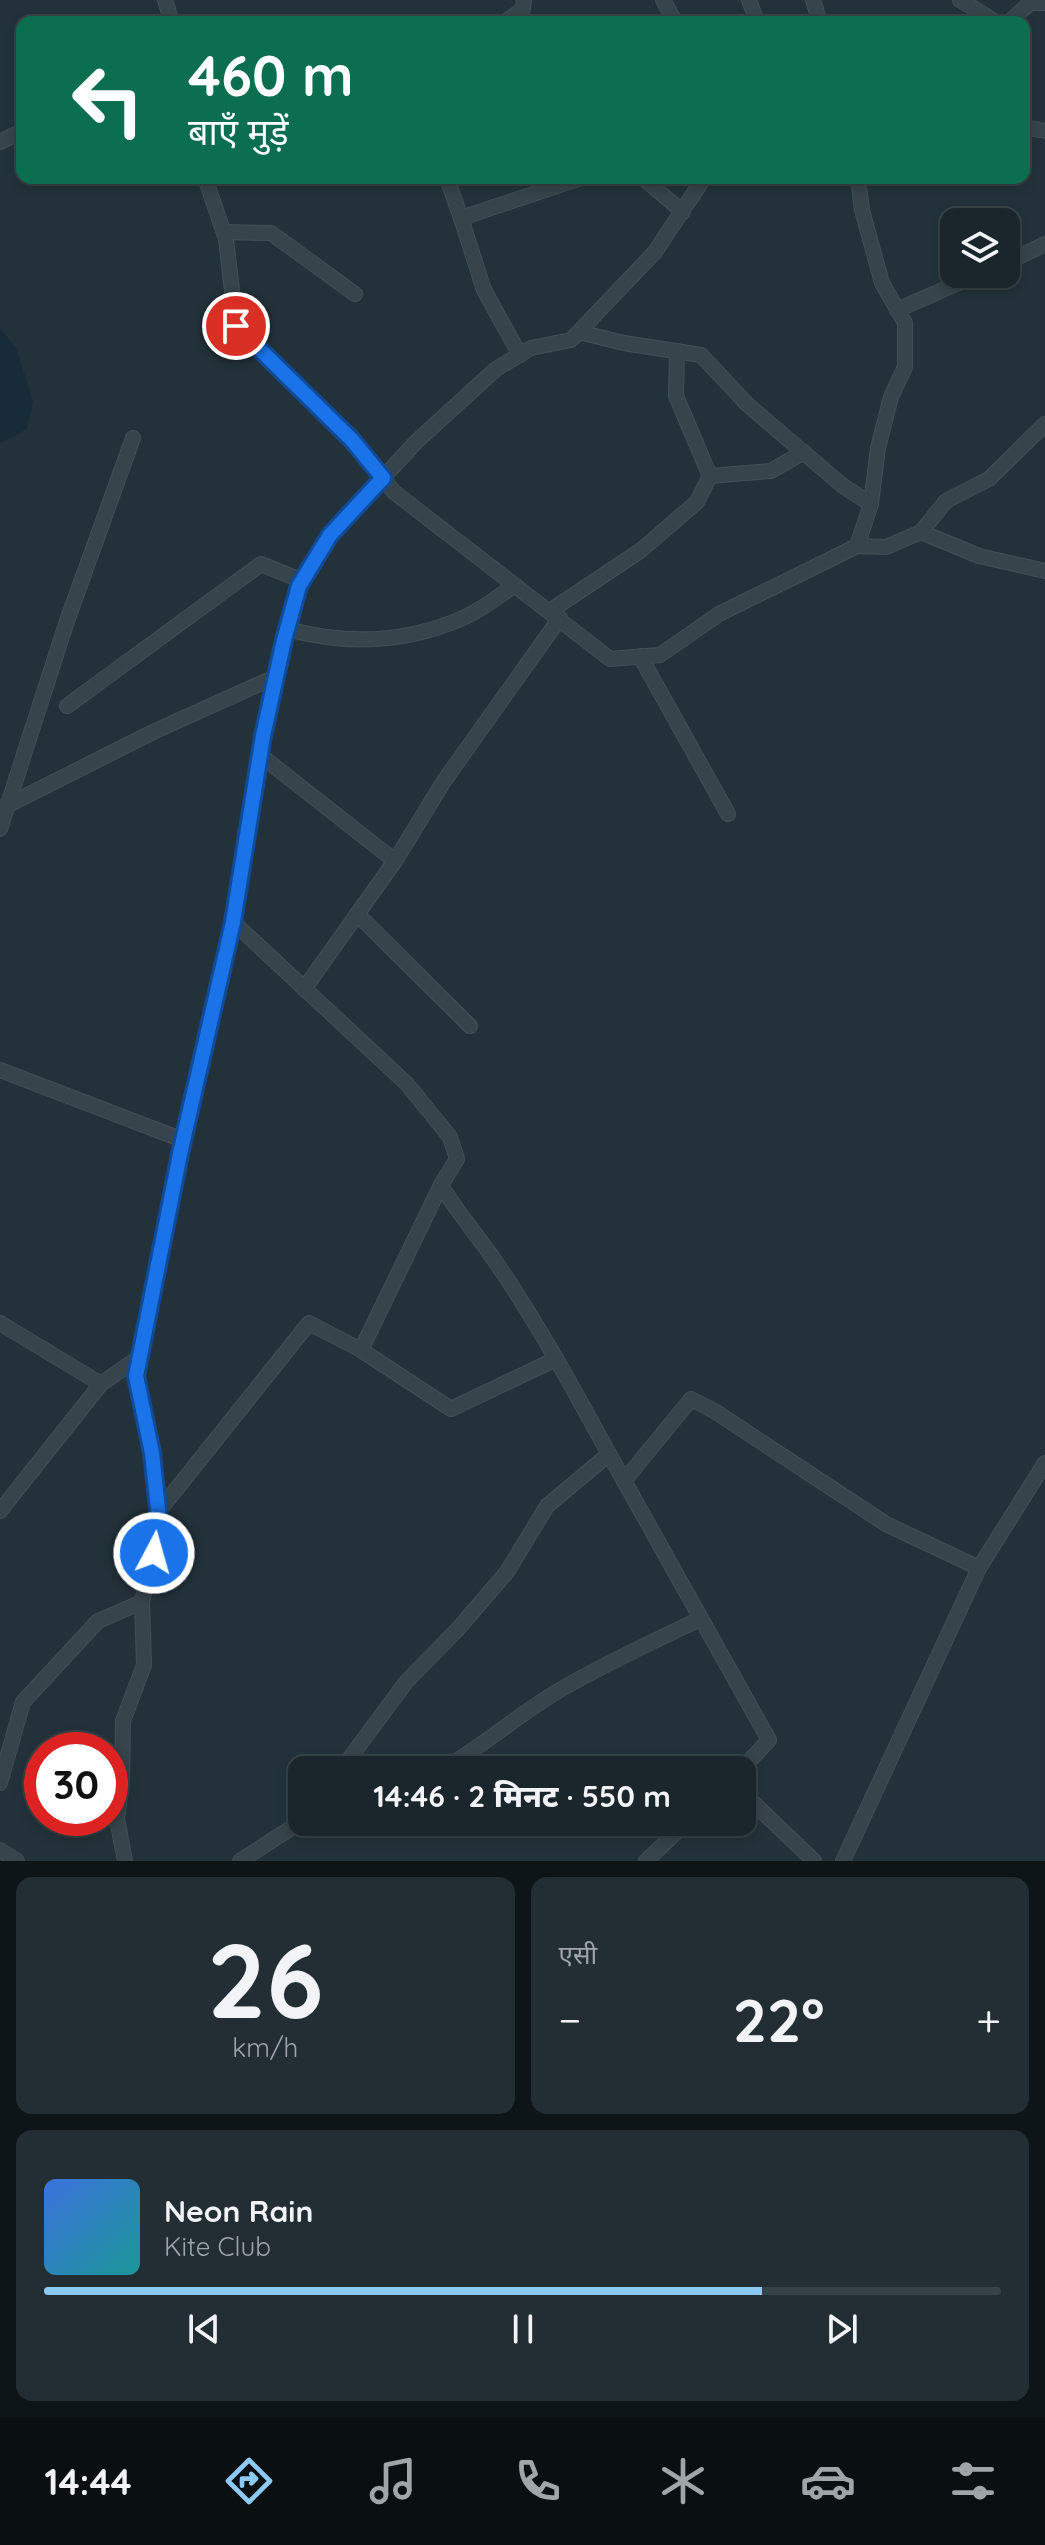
<!DOCTYPE html>
<html lang="hi">
<meta charset="utf-8">
<style>
body{margin:0;font-family:Quicksand,"Noto Sans Devanagari",sans-serif;background:#232e34;color:#f1f3f6;height:100vh;display:flex;flex-direction:column;font-size:30px;white-space:nowrap}
*{box-sizing:border-box;margin:0}
p{font-size:26px;color:#9fa5a9}
.icon{flex:none;width:44px;height:44px;fill:none;stroke:currentColor;stroke-width:2;stroke-linecap:round;stroke-linejoin:round}
.map{position:relative;height:1861px;overflow:hidden}
.details{display:flex;flex-direction:column;gap:16px;padding:16px;background:#0e1518;flex:1}
.details>*{flex:none}
.hud{position:absolute;left:16px;top:16px;width:1014px;height:168px;border-radius:16px;box-shadow:0 4px 12px #0003,0 0 0 2px #384348;background:#0b6e4f;color:#fff;overflow:hidden}
.buttons{position:absolute;left:940px;top:208px;display:grid;gap:16px}
.buttons a{display:grid;place-items:center;width:80px;height:80px;border-radius:16px;background:#1a262c;box-shadow:0 4px 12px #0003,0 0 0 2px #384348;font-size:40px}
.speed{position:absolute;left:24px;top:1732px;display:flex;gap:16px;font-size:40px;font-weight:700;text-align:center}
.speed>*{display:grid;place-content:center;width:104px;height:104px;border-radius:50%;background:#1a262c;box-shadow:0 4px 12px #0003,0 0 0 2px #384348;line-height:1}
.speed .limit{border:12px solid #d22;background:#fff;color:#111}
.pin{position:absolute;display:grid;place-items:center;width:68px;height:68px;color:#fff;margin:-34px;border:4px solid #fff;border-radius:50%;box-shadow:0 2px 8px #0007}
.me{position:absolute;width:88px;margin:-44px;rotate:6deg;stroke-linejoin:round;filter:drop-shadow(0 0 6px #0008)}
.turn{display:flex;align-items:center;gap:28px;height:168px;padding:0 40px;font-size:36px}
.turn .icon{width:104px;height:104px;stroke-width:2.5}
.turn b{display:block;font-size:56px;line-height:68px}
.big{font-size:60px;font-weight:800;line-height:1.1}
.details .tile{flex:1;display:flex;flex-direction:column;justify-content:center;gap:12px;min-width:0;padding:0 28px;border-radius:16px;background:#232e34}
.details .dial{align-items:center;gap:0}
.dial b{font-size:104px;line-height:1}
.song{display:flex;align-items:center;gap:24px}
.cover{width:96px;height:96px;border-radius:12px;background:linear-gradient(135deg,hsl(220 70% 55%),hsl(180 70% 35%))}
.played{height:8px;border-radius:4px;background:linear-gradient(90deg,#8acaf4 75%,#384348 75%)}
.keys{display:flex;justify-content:space-around;direction:ltr}
.heat{display:flex;justify-content:space-between;align-items:center;font-size:44px;direction:ltr}
.details .tiles{flex:1;display:grid;gap:16px;grid-template-columns:1fr 1fr}
.tile:last-child{grid-column:span 2}
.trip{position:absolute;left:288px;top:1756px;width:468px;height:80px;border-radius:16px;background:#1a262c;box-shadow:0 4px 12px #0003,0 0 0 2px #384348;font-weight:800;line-height:80px;text-align:center}
.tabs{display:flex;height:128px;justify-content:space-around;align-items:center;background:#0a0f12;color:#9fa5a9}
.tabs .icon{width:56px;height:56px}
.tabs .active{color:#8acaf4}
.tabs b{font-size:36px;color:#f1f3f6}
.map>svg:first-child{display:block}
.water{fill:#172c38}
.lines{fill:none;stroke-linecap:round;stroke-linejoin:round}
.street-casing{stroke:#434f56;stroke-width:16}
.street{stroke:#37444b;stroke-width:14}
.route-casing{stroke:#114b97;stroke-width:20}
.route{stroke:#1a73e8;stroke-width:14}
</style>
<div class="map">
<svg width="1045" height="1861" viewBox="0 0 1045 1861">
<rect width="100%" height="100%" fill="#23323a"/>
<path class="water" d="M0 328 16 348 33 401 27 429 0 443Z"/>
<g class="lines">
<g class="street-casing">
<g id="street">
<path d="M165 0 172 22"/>
<path d="M663 0 673 18 667 22"/>
<path d="M749 0 757 22"/>
<path d="M813 0 820 22"/>
<path d="M960 0 996 22"/>
<path d="M505 22 523 9 524 0"/>
<path d="M1009 22 1030 3H1045"/>
<path d="M1024 127 1045 131"/>
<path d="M0 142 22 131"/>
<path d="M205 178 226 239 236 326 352 440 394 492 610 659 660 655 719 614 857 546 871 504 878 448 891 397 905 367V323L882 283 862 210 858 178"/>
<path d="M447 178 461 218 581 178"/>
<path d="M643 178 683 212"/>
<path d="M461 218 484 290 520 355"/>
<path d="M224 232 271 233 355 294"/>
<path d="M1006 263 1045 244"/>
<path d="M897 310 979 274"/>
<path d="M579 332 624 343 701 355 748 405 843 486 871 504"/>
<path d="M677 351 676 396 710 476 771 471 804 452"/>
<path d="M921 532 946 501 989 479 1045 424"/>
<path d="M857 546 886 547 921 532 979 556 1045 571"/>
<path d="M550 611 640 551 697 502 710 476"/>
<path d="M287 629C346 645 406 643 463 618 481 610 499 596 515 585"/>
<path d="M640 656 728 814"/>
<path d="M67 706 261 564 303 581"/>
<path d="M260 755 395 861 304 989"/>
<path d="M4 807 153 732 275 677"/>
<path d="M0 829 67 621 133 438"/>
<path d="M395 861 444 781 560 618"/>
<path d="M357 914 470 1026"/>
<path d="M233 922 407 1084 450 1137 457 1159 441 1185C457 1212 477 1235 495 1261 537 1322 573 1388 609 1454L547 1506 507 1572 457 1630 406 1682 341 1770"/>
<path d="M0 1070 183 1140"/>
<path d="M0 1323 101 1384"/>
<path d="M361 1350 441 1185"/>
<path d="M609 1454 769 1740 741 1770"/>
<path d="M624 1481 691 1399 716 1412 886 1524 979 1568"/>
<path d="M0 1511 101 1384 141 1356"/>
<path d="M158 1512 309 1323 361 1350 451 1409 556 1359"/>
<path d="M442 1770C483 1746 518 1715 558 1691 604 1664 652 1642 700 1619"/>
<path d="M0 1783 23 1702 98 1621 142 1602"/>
<path d="M742 1792 814 1861"/>
<path d="M0 1850 17 1861"/>
<path d="M125 1861 117 1819 122 1782 123 1721 144 1665 142 1602 160 1528 152 1453 136 1376 180 1154 233 922 263 736 284 640 299 586 330 535 417 441 496 369 531 348 571 340 655 252 704 178"/>
<path d="M240 1861 302 1821"/>
<path d="M646 1861 687 1822"/>
<path d="M843 1861 979 1568 1045 1463"/>
</g>
</g>
<use href="#street" class="street"/>
</g>
<g class="lines">
<g class="route-casing">
<path id="route" d="M154 1553 160 1528 152 1453 136 1376 180 1154 233 922 263 736 284 640 299 586 330 535 383 478 352 440 236 326"/>
</g>
<use href="#route" class="route"/>
</g>
</svg>
<div class="buttons">
<a><svg class="icon" aria-label="layers" viewBox="0 0 24 24"><path d="M12 4l9 5-9 5-9-5zM3 14l9 5 9-5"/></svg></a>
</div>
<div class="speed"><div class="limit">30</div></div>
<div class="pin" style="left:236px;top:326px;background:#d93025"><svg class="icon" aria-label="arrive" viewBox="0 0 24 24"><path d="M6 21V4h12l-3 4 3 4H6"/></svg></div>
<svg class="me" style="left:154px;top:1553px" viewBox="-20 -20 40 40"><circle r="17" fill="#1a73e8" stroke="#fff" stroke-width="3"/><path d="M0-11L8 9 0 5-8 9z" fill="#fff"/></svg>
<div class="trip">14:46 · 2 मिनट · 550 m</div>
<div class="hud">
<div class="turn"><svg class="icon" aria-label="left" viewBox="0 0 24 24"><path d="M17 20v-9H6M10 6l-5 5 5 5"/></svg><div><b>460 m</b>बाएँ मुड़ें</div></div>
</div>
</div>
<section class="details">
<div class="tiles">
<div class="tile dial"><b>26</b><p>km/h</p></div>
<div class="tile"><p>एसी</p>
<div class="heat"><a>−</a><b class="big">22°</b><a>+</a></div>
</div>
<div class="tile">
<div class="song"><i class="cover"></i><div><b>Neon Rain</b><p>Kite Club</p></div></div>
<div class="played"></div>
<div class="keys"><svg class="icon" aria-label="previous" viewBox="0 0 24 24"><path d="M18 5L8 12l10 7zM5 5v14"/></svg><svg class="icon" aria-label="pause" viewBox="0 0 24 24"><path d="M8 5v14M16 5v14"/></svg><svg class="icon" aria-label="next" viewBox="0 0 24 24"><path d="M6 5l10 7-10 7zM19 5v14"/></svg></div>
</div>
</div>
</section>
<nav class="tabs">
<b>14:44</b>
<svg class="icon active" aria-label="directions" viewBox="0 0 24 24"><path d="M12 3l9 9-9 9-9-9zM9 14v-3h6M13 9l2 2-2 2"/></svg>
<svg class="icon" aria-label="music" viewBox="0 0 24 24"><path d="M9 18V5l10-2v13"/><circle cx="6" cy="18" r="3"/><circle cx="16" cy="16" r="3"/></svg>
<svg class="icon" aria-label="phone" viewBox="0 0 24 24"><path d="M5 4h4l2 5-3 2q2 4 5 5l2-3 5 2v4C11 20 4 13 5 4z"/></svg>
<svg class="icon" aria-label="climate" viewBox="0 0 24 24"><path d="M12 3v18M4 7l16 10M4 17L20 7"/></svg>
<svg class="icon" aria-label="car" viewBox="0 0 24 24"><path d="M5 17H2v-5l4-1 3-4h7l3 4 3 1v5h-3M9 17h6M6 11h13"/><circle cx="7" cy="17" r="2"/><circle cx="17" cy="17" r="2"/></svg>
<svg class="icon" aria-label="filters" viewBox="0 0 24 24"><path d="M4 7h16M4 17h16"/><circle cx="9" cy="7" r="2"/><circle cx="15" cy="17" r="2"/></svg>
</nav>
